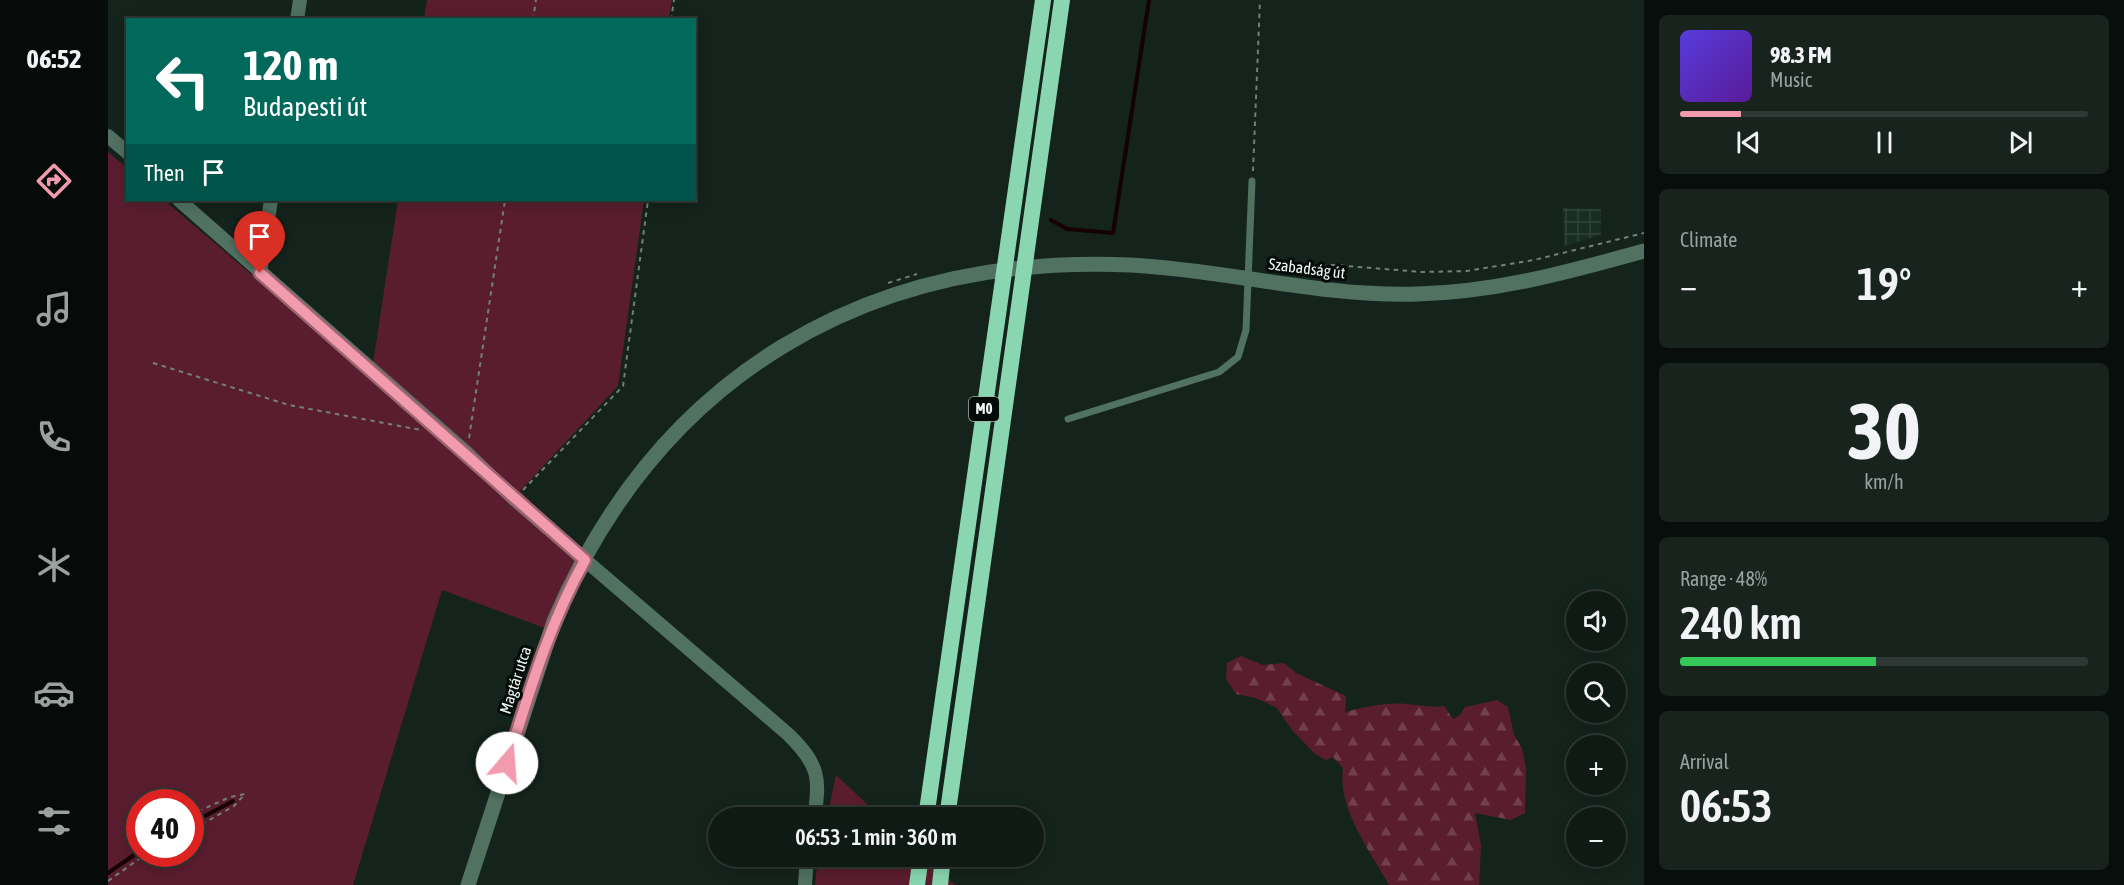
<!DOCTYPE html>
<meta charset="utf-8">
<style>
body{margin:0;font-family:"Asap Condensed",sans-serif;background:#18231e;color:#f1f3f6;height:100vh;display:flex;flex-direction:column;font-size:22px;white-space:nowrap}
*{box-sizing:border-box;margin:0}
p{font-size:20px;color:#9ba1a0}
.icon{flex:none;width:33px;height:33px;fill:none;stroke:currentColor;stroke-width:2;stroke-linecap:round;stroke-linejoin:round}
.map{position:relative;flex:1;overflow:hidden}
.panel{display:flex;flex-direction:column;gap:15px;padding:15px;background:#080e0c;width:480px}
.panel>*{flex:none}
.hud{position:absolute;left:18px;top:18px;width:570px;height:183px;border-radius:0px;box-shadow:0 3px 15px #0003,0 0 0 2px #2f3834;background:#00695c;color:#fff;overflow:hidden}
.controls{position:absolute;left:1458px;top:591px;display:grid;gap:12px}
.controls a{display:grid;place-items:center;width:60px;height:60px;border-radius:50%;background:#0f1a15;box-shadow:0 3px 15px #0003,0 0 0 2px #2f3834;font-size:30px}
.speed{position:absolute;left:18px;top:789px;display:flex;gap:12px;font-size:30px;font-weight:700;text-align:center}
.speed>*{display:grid;place-content:center;width:78px;height:78px;border-radius:50%;background:#0f1a15;box-shadow:0 3px 15px #0003,0 0 0 2px #2f3834;line-height:1}
.speed .limit{border:9px solid #d22;background:#fff;color:#111}
.pin{position:absolute;display:grid;place-items:center;width:51px;height:51px;color:#fff;margin:-62px -26px;border-radius:50% 50% 50% 0;rotate:-45deg;box-shadow:0 0 6px #0007}
.pin .icon{rotate:45deg}
.me{position:absolute;width:66px;margin:-33px;rotate:18deg;stroke-linejoin:round;filter:drop-shadow(0 0 4px #0008)}
.turn{display:flex;align-items:center;gap:21px;height:126px;padding:0 18px;font-size:27px}
.turn .icon{width:78px;height:78px;stroke-width:2.5}
.turn b{display:block;font-size:42px;line-height:51px}
.then{display:flex;align-items:center;height:57px;padding:0 18px;background:#0003;gap:12px;font-size:22px}
.big{font-size:45px;font-weight:600;line-height:1.1}
.panel .tile{flex:1;display:flex;flex-direction:column;justify-content:center;gap:9px;min-width:0;padding:0 21px;border-radius:9px;background:#18231e}
.panel .dial{align-items:center;gap:0}
.dial b{font-size:78px;line-height:1}
.song{display:flex;align-items:center;gap:18px}
.cover{width:72px;height:72px;border-radius:9px;background:linear-gradient(135deg,hsl(250 70% 55%),hsl(270 70% 35%))}
.played{height:6px;border-radius:3px;background:linear-gradient(90deg,#f29aae 15%,#2f3834 15%)}
.keys{display:flex;justify-content:space-around;direction:ltr}
.heat{display:flex;justify-content:space-between;align-items:center;font-size:33px;direction:ltr}
.charge{height:9px;border-radius:4px;background:linear-gradient(90deg,#34c759 48%,#2f3834 0)}
.trip{position:absolute;left:600px;top:807px;width:336px;height:60px;border-radius:30px;background:#0f1a15;box-shadow:0 3px 15px #0003,0 0 0 2px #2f3834;font-weight:600;line-height:60px;text-align:center}
main{display:flex;flex:1;min-height:0}
.dock{display:flex;flex-direction:column;width:108px;justify-content:space-around;align-items:center;background:#060a08;color:#9ba1a0}
.dock .icon{width:42px;height:42px}
.dock .active{color:#f29aae}
.dock b{font-size:27px;color:#f1f3f6}
.map>svg:first-child{display:block}
.industrial{fill:url(#industrial-grid)}
.green{fill:#5a1d2f;fill-rule:evenodd}
.forest{fill:url(#forest-firs)}
.lines{fill:none;stroke-linecap:round;stroke-linejoin:round}
.stream{stroke:#160004;stroke-width:4}
.path{stroke:#738079;stroke-width:2;stroke-dasharray:4.5 4.5;stroke-linecap:butt}
.service{stroke:#517161;stroke-width:7}
.minor{stroke:#517161;stroke-width:14}
.tertiary{stroke:#517161;stroke-width:15}
.trunk{stroke:#89d6b0;stroke-width:16}
.route-casing{stroke:#9d6471;stroke-width:15}
.route{stroke:#f29aae;stroke-width:10}
.labels{text-anchor:middle;stroke-width:6;stroke-linejoin:round;paint-order:stroke}
.shield{fill:#050b08;stroke:#a8b1ac;stroke-width:1.5}
.shield-label{font-size:15px;font-weight:bold;fill:#eef8f2}
.street-label{font-size:16px;fill:#eef8f2;stroke:#050b08}
</style>
<main>
<nav class="dock">
<b>06:52</b>
<svg class="icon active" aria-label="directions" viewBox="0 0 24 24"><path d="M12 3l9 9-9 9-9-9zM9 14v-3h6M13 9l2 2-2 2"/></svg>
<svg class="icon" aria-label="music" viewBox="0 0 24 24"><path d="M9 18V5l10-2v13"/><circle cx="6" cy="18" r="3"/><circle cx="16" cy="16" r="3"/></svg>
<svg class="icon" aria-label="phone" viewBox="0 0 24 24"><path d="M5 4h4l2 5-3 2q2 4 5 5l2-3 5 2v4C11 20 4 13 5 4z"/></svg>
<svg class="icon" aria-label="climate" viewBox="0 0 24 24"><path d="M12 3v18M4 7l16 10M4 17L20 7"/></svg>
<svg class="icon" aria-label="car" viewBox="0 0 24 24"><path d="M5 17H2v-5l4-1 3-4h7l3 4 3 1v5h-3M9 17h6M6 11h13"/><circle cx="7" cy="17" r="2"/><circle cx="17" cy="17" r="2"/></svg>
<svg class="icon" aria-label="filters" viewBox="0 0 24 24"><path d="M4 7h16M4 17h16"/><circle cx="9" cy="7" r="2"/><circle cx="15" cy="17" r="2"/></svg>
</nav>
<div class="map">
<svg width="1536" height="885" viewBox="0 0 1536 885">
<defs>
<pattern id="industrial-grid" width="8" height="8" patternUnits="userSpaceOnUse" patternTransform="scale(1.5)"><rect width="8" height="8" fill="#182e23"/><path d="M0 4h8M4 0v8" fill="none" stroke="#2f4339"/></pattern>
<pattern id="forest-firs" width="22" height="20" patternUnits="userSpaceOnUse" patternTransform="scale(1.5)"><rect width="22" height="20" fill="#5a1d2f"/><path d="M5 1l3.5 6h-7zM16 11l3.5 6h-7z" fill="#723f4e"/></pattern>
</defs>
<rect width="100%" height="100%" fill="#14231c"/>
<path class="industrial" d="M1455 208 1493 209V235L1456 246Z"/>
<g class="green">
<path d="M319 0H564L561 19H316Z"/>
<path d="M0 152 19 168 20 200H56L263 376 290 200H536L510 386 412 491 471 549 442 630 334 590 245 885H0ZM32 802H82V854H32Z"/>
<path d="M728 775 773 817H719Z"/>
<path d="M710 856 816 857 847 885H707Z"/>
</g>
<path class="forest" d="M1133 656 1155 665 1176 663 1188 673 1238 696 1237 712C1257 707 1278 702 1298 704 1312 705 1322 708 1336 706L1345 719 1352 715 1357 707 1389 700 1400 707 1406 735 1414 748 1418 768 1417 813 1403 820 1367 813 1373 845 1371 885H1281C1262 851 1229 808 1235 768L1225 757 1218 760 1207 754 1184 730 1168 707 1147 698 1128 694 1118 679 1119 663Z"/>
<g class="lines">
<g class="stream">
<path d="M943 220 959 229 1005 233 1041 0"/>
<path d="M82 824 125 801"/>
<path d="M0 873 32 851"/>
</g>
<g class="path">
<path d="M425 20 428 0"/>
<path d="M563 20 566 0"/>
<path d="M1145 171 1152 0"/>
<path d="M1178 269 1226 265 1314 272 1359 271 1426 260 1536 233"/>
<path d="M780 283 809 274"/>
<path d="M45 363 181 405 313 430"/>
<path d="M361 438 397 200"/>
<path d="M415 490 515 386 540 200"/>
<path d="M82 815 122 797 137 794 126 806 82 831"/>
<path d="M0 881 38 854"/>
</g>
<path class="service" d="M960 419 1111 372 1130 357 1138 330 1144 181"/>
<g class="minor">
<path d="M189 20 192 0"/>
<path d="M0 136 20 153"/>
<path d="M71 200 359 453 406 499 681 735C710 764 713 777 706 818"/>
<path d="M152 273 163 200"/>
<path d="M697 885 699 856"/>
</g>
<path class="tertiary" d="M360 885 446 621C551 375 759 253 1023 265 1119 270 1213 297 1309 294 1388 292 1461 272 1536 251"/>
<g class="trunk">
<path d="M818 818 935 0"/>
<path d="M839 818 954 0"/>
<path d="M809 885 813 856"/>
<path d="M832 885 835 856"/>
</g>
</g>
<g class="lines">
<g class="route-casing">
<path id="route" d="M152 273 477 560C441 624 421 693 399 763"/>
</g>
<use href="#route" class="route"/>
</g>
<g class="labels">
<rect class="shield" x="861" y="397" width="30" height="24" rx="4.5"/>
<g class="shield-label">
<text x="876" y="414">M0</text>
</g>
<g class="street-label">
<text transform="translate(1199 268) rotate(7)" y="6">Szabadság út</text>
<text transform="translate(407 680) rotate(-72)" y="6">Magtár utca</text>
</g>
</g>
</svg>
<div class="controls">
<a><svg class="icon" aria-label="sound" viewBox="0 0 24 24"><path d="M4 9h4l5-4v14l-5-4H4zM17 9q2 3 0 6"/></svg></a>
<a><svg class="icon" aria-label="search" viewBox="0 0 24 24"><circle cx="10" cy="10" r="6"/><path d="M15 15l6 6"/></svg></a>
<a>+</a>
<a>−</a>
</div>
<div class="speed"><div class="limit">40</div></div>
<div class="pin" style="left:152px;top:273px;background:#d93025"><svg class="icon" aria-label="arrive" viewBox="0 0 24 24"><path d="M6 21V4h12l-3 4 3 4H6"/></svg></div>
<svg class="me" style="left:399px;top:763px" viewBox="-20 -20 40 40"><circle r="19" fill="#fff"/><path d="M0-13L10 11 0 6-10 11z" fill="#f29aae"/></svg>
<div class="trip">06:53 · 1 min · 360 m</div>
<div class="hud">
<div class="turn"><svg class="icon" aria-label="left" viewBox="0 0 24 24"><path d="M17 20v-9H6M10 6l-5 5 5 5"/></svg><div><b>120 m</b>Budapesti út</div></div>
<div class="then">Then<svg class="icon" aria-label="arrive" viewBox="0 0 24 24"><path d="M6 21V4h12l-3 4 3 4H6"/></svg></div>
</div>
</div>
<section class="panel">
<div class="tile">
<div class="song"><i class="cover"></i><div><b>98.3 FM</b><p>Music</p></div></div>
<div class="played"></div>
<div class="keys"><svg class="icon" aria-label="previous" viewBox="0 0 24 24"><path d="M18 5L8 12l10 7zM5 5v14"/></svg><svg class="icon" aria-label="pause" viewBox="0 0 24 24"><path d="M8 5v14M16 5v14"/></svg><svg class="icon" aria-label="next" viewBox="0 0 24 24"><path d="M6 5l10 7-10 7zM19 5v14"/></svg></div>
</div>
<div class="tile"><p>Climate</p>
<div class="heat"><a>−</a><b class="big">19°</b><a>+</a></div>
</div>
<div class="tile dial"><b>30</b><p>km/h</p></div>
<div class="tile"><p>Range · 48%</p><b class="big">240 km</b><div class="charge"></div></div>
<div class="tile"><p>Arrival</p><b class="big">06:53</b></div>
</section>
</main>
